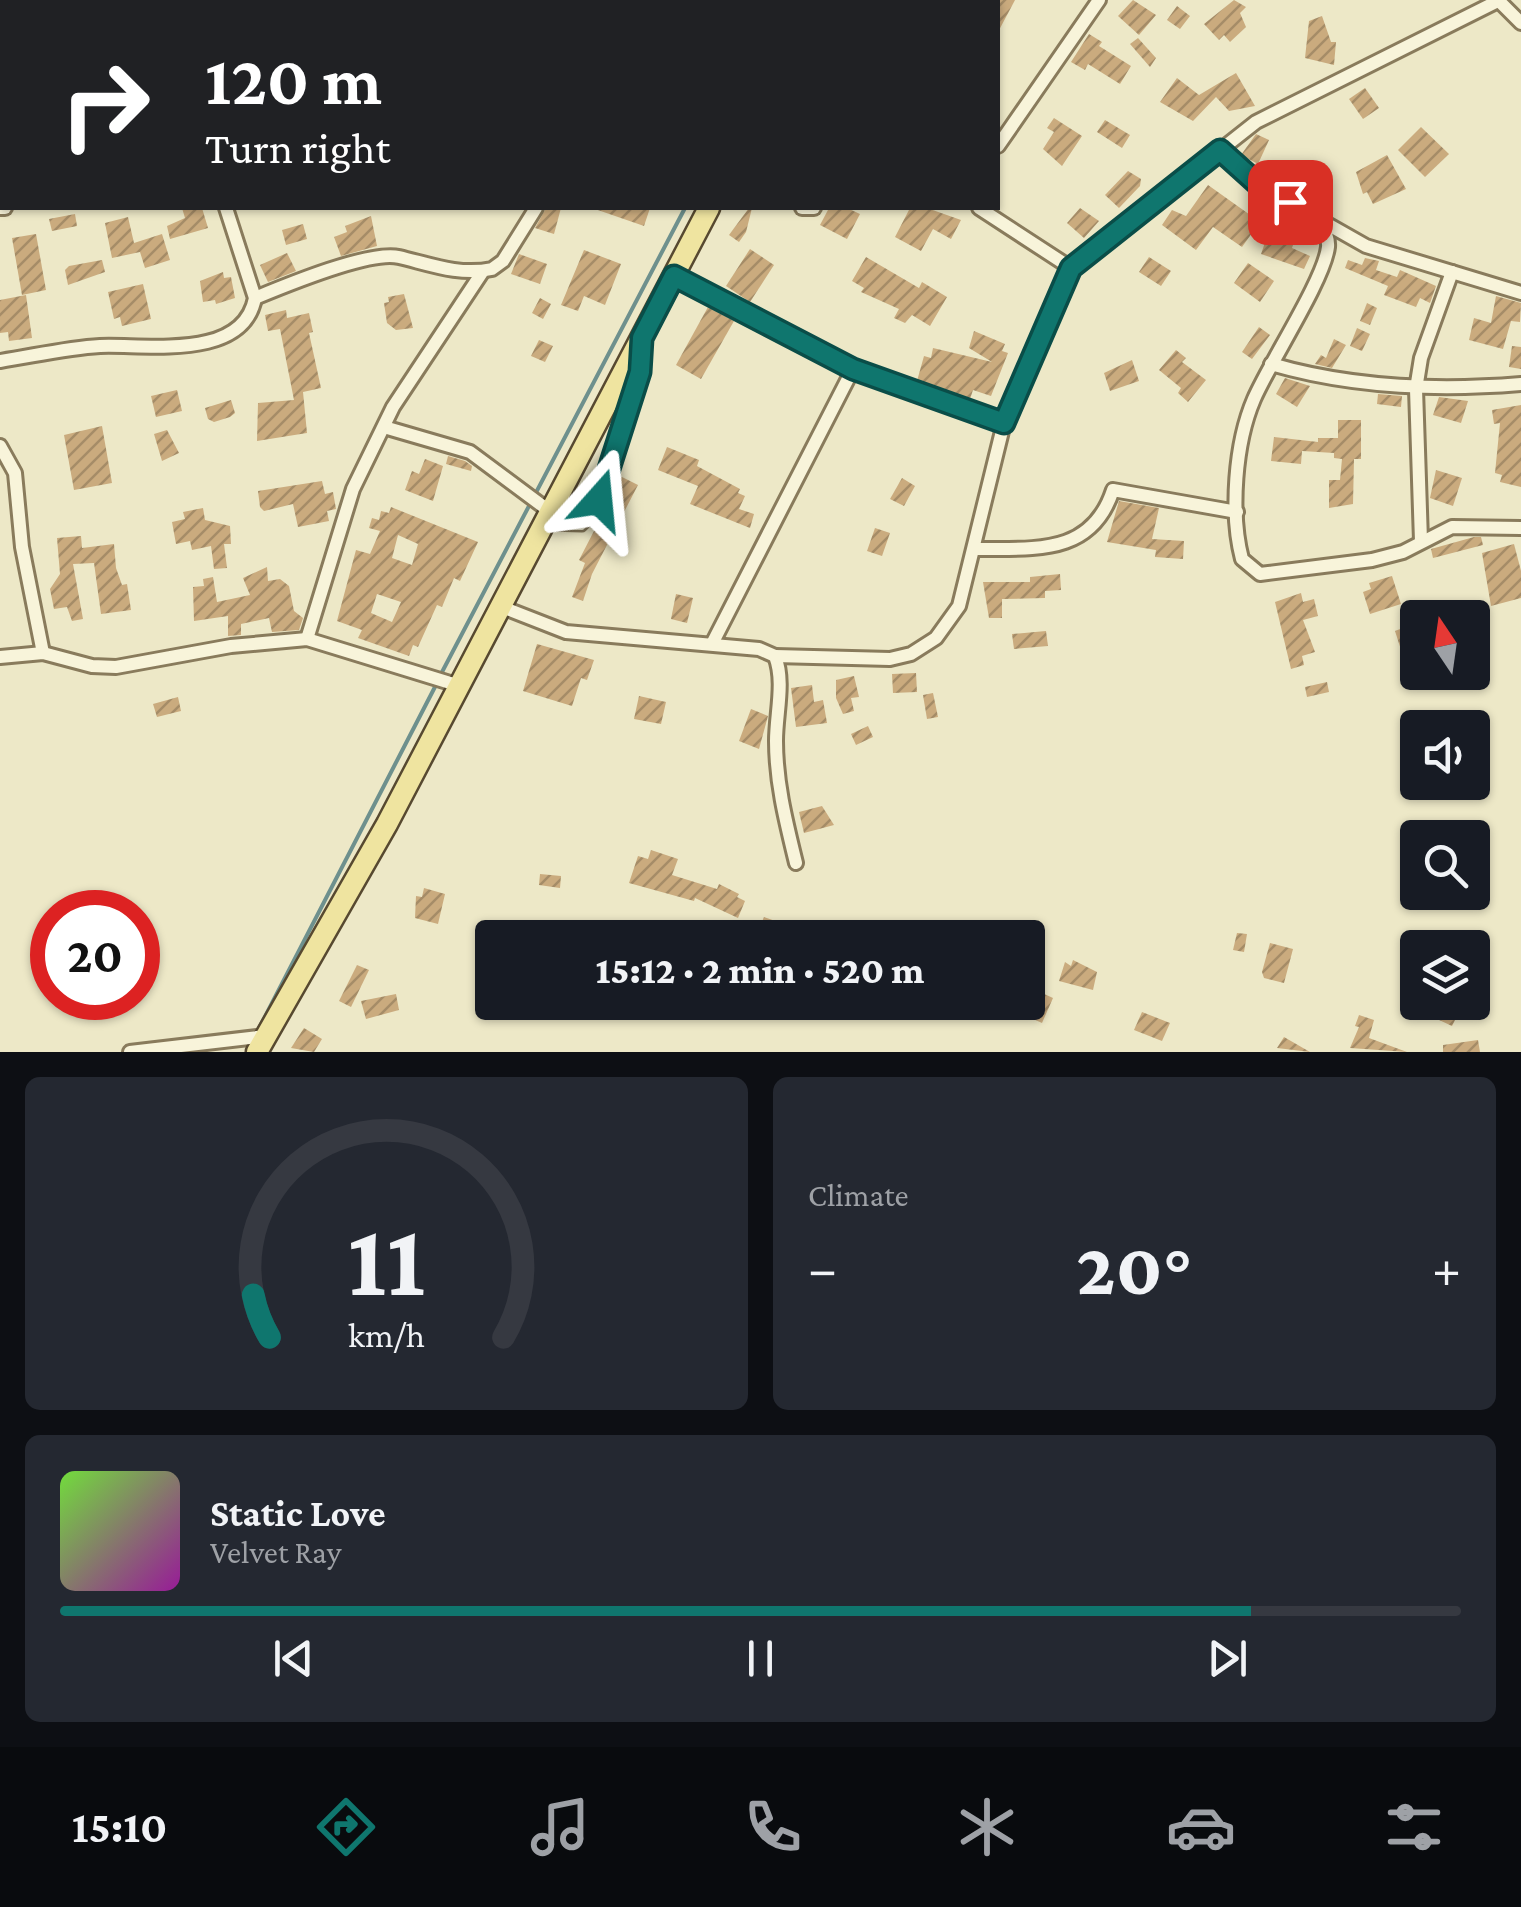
<!DOCTYPE html>
<meta charset="utf-8">
<style>
body{margin:0;font-family:"Crimson Pro",serif;background:#242831;color:#f1f3f6;height:100vh;display:flex;flex-direction:column;font-size:38px;white-space:nowrap}
*{box-sizing:border-box;margin:0}
p{font-size:32px;color:#9ea1a6}
.icon{flex:none;width:55px;height:55px;fill:none;stroke:currentColor;stroke-width:2;stroke-linecap:round;stroke-linejoin:round}
.map{position:relative;height:1052px;overflow:hidden}
.sheet{display:flex;flex-direction:column;gap:25px;padding:25px;background:#0d0f14;flex:1}
.sheet>*{flex:none}
.banner{position:absolute;left:0px;top:0px;width:1000px;height:210px;box-shadow:0 2px 8px #0004;background:#202124;color:#fff;overflow:hidden}
.needle{width:65px;rotate:347deg}
.fabs{position:absolute;left:1400px;top:600px;display:grid;gap:20px}
.fabs a{display:grid;place-items:center;width:90px;height:90px;border-radius:10px;background:#171b24;box-shadow:0 2px 8px #0004;font-size:50px}
.speed{position:absolute;left:30px;top:890px;display:flex;gap:20px;font-size:50px;font-weight:700;text-align:center}
.speed>*{display:grid;place-content:center;width:130px;height:130px;border-radius:50%;background:#171b24;box-shadow:0 2px 8px #0004;line-height:1}
.speed .limit{border:15px solid #d22;background:#fff;color:#111}
.pin{position:absolute;display:grid;place-items:center;width:85px;height:85px;color:#fff;margin:-42px;border-radius:20px;box-shadow:0 5px 15px #0006}
.me{position:absolute;width:110px;margin:-55px;rotate:18deg;stroke-linejoin:round;filter:drop-shadow(0 0 8px #0008)}
.turn{display:flex;align-items:center;gap:35px;height:210px;padding:0 40px;font-size:45px}
.turn .icon{width:130px;height:130px;stroke-width:2.5}
.turn b{display:block;font-size:70px;line-height:85px}
.big{font-size:75px;font-weight:800;line-height:1.1}
.sheet .card{flex:1;display:flex;flex-direction:column;justify-content:center;gap:15px;min-width:0;padding:0 35px;border-radius:15px;background:#242831}
.sheet .dial{align-items:center;gap:0}
.dial svg{height:260px;overflow:visible;fill:none;stroke:#363941;stroke-width:7;stroke-linecap:round;text-anchor:middle}
.dial text{fill:#f1f3f6;stroke:none}
.song{display:flex;align-items:center;gap:30px}
.cover{width:120px;height:120px;border-radius:15px;background:linear-gradient(135deg,hsl(100 70% 55%),hsl(300 70% 35%))}
.played{height:10px;border-radius:5px;background:linear-gradient(90deg,#0f766e 85%,#363941 85%)}
.keys{display:flex;justify-content:space-around;direction:ltr}
.heat{display:flex;justify-content:space-between;align-items:center;font-size:55px;direction:ltr}
.sheet .tiles{flex:1;display:grid;gap:25px;grid-template-columns:1fr 1fr}
.card:last-child{grid-column:span 2}
.trip{position:absolute;left:475px;top:920px;width:570px;height:100px;border-radius:10px;background:#171b24;box-shadow:0 2px 8px #0004;font-weight:800;line-height:100px;text-align:center}
.menu{display:flex;height:160px;justify-content:space-around;align-items:center;background:#090b0e;color:#9ea1a6}
.menu .icon{width:70px;height:70px}
.menu .selected{color:#0f766e}
.menu b{font-size:45px;color:#f1f3f6}
.map>svg:first-child{display:block}
.lines{fill:none;stroke-linecap:round;stroke-linejoin:round}
.stream{stroke:#6e908d;stroke-width:4}
.building{fill:url(#building-hatch);fill-rule:evenodd}
.lane-casing{stroke:#897b5c;stroke-width:11}
.street-casing{stroke:#897b5c;stroke-width:18}
.primary-casing{stroke:#574930;stroke-width:25}
.lane{stroke:#f8f4da;stroke-width:6}
.street{stroke:#f8f4da;stroke-width:12}
.primary{stroke:#efe4a0;stroke-width:20}
.route-casing{stroke:#0a4d48;stroke-width:25}
.route{stroke:#0f766e;stroke-width:18}
</style>
<div class="map">
<svg width="1521" height="1052" viewBox="0 0 1521 1052">
<defs>
<pattern id="building-hatch" width="6" height="6" patternUnits="userSpaceOnUse" patternTransform="scale(2.5)"><rect width="6" height="6" fill="#caab7e"/><path d="M-1 1l2-2M0 6l6-6M5 7l2-2" fill="none" stroke="#a58c67"/></pattern>
</defs>
<rect width="100%" height="100%" fill="#ede8c7"/>
<g class="lines">
<g class="stream">
<path d="M787 2 788 0"/>
<path d="M441 674 685 208"/>
<path d="M256 1034 437 683"/>
</g>
</g>
<g class="building">
<path d="M998 0H1015L998 32Z"/>
<path d="M1133 0 1156 15 1139 35 1118 16Z"/>
<path d="M1234 0 1246 7 1240 13 1246 27 1230 42 1224 35 1219 40 1204 24Z"/>
<path d="M1177 6 1190 16 1180 29 1167 20Z"/>
<path d="M1322 16 1331 42H1336L1334 65 1305 58 1309 21Z"/>
<path d="M1089 34 1102 42 1099 46 1131 66 1120 84 1088 64 1085 70 1071 62Z"/>
<path d="M1138 38 1156 58 1150 67 1130 44Z"/>
<path d="M1236 73 1255 106 1229 111 1216 97 1193 121 1160 102 1177 78 1199 95Z"/>
<path d="M1365 88 1379 108 1363 119 1349 99Z"/>
<path d="M1054 118 1082 136 1062 166 1043 149 1054 132 1047 128Z"/>
<path d="M1105 120 1130 135 1122 148 1097 132Z"/>
<path d="M1421 127 1449 154 1425 177 1398 150Z"/>
<path d="M1256 134 1269 140 1258 164 1241 155Z"/>
<path d="M1387 155 1406 189 1373 204 1367 192 1363 194 1356 172Z"/>
<path d="M1128 171 1141 179 1140 186 1119 208 1105 195Z"/>
<path d="M1302 174 1318 182 1310 197 1295 189Z"/>
<path d="M1208 185 1260 222 1242 247 1213 227 1196 250 1162 225 1172 210 1186 216Z"/>
<path d="M182 208H202L208 228 170 239 167 226 185 218Z"/>
<path d="M546 208H561L554 234 535 228Z"/>
<path d="M592 208H650L644 226Z"/>
<path d="M749 208H752L746 232 739 242 729 235Z"/>
<path d="M829 208H847L860 214 847 239 820 225Z"/>
<path d="M910 208H927L961 220 951 239 933 229 921 251 895 237Z"/>
<path d="M1080 208 1099 221 1084 238 1067 223Z"/>
<path d="M75 214 77 226 52 231 49 219Z"/>
<path d="M371 216 377 246 341 256 334 237 347 232 345 226Z"/>
<path d="M128 217 134 243 162 234 170 260 145 268 140 252 112 258 105 223Z"/>
<path d="M303 224 307 239 286 245 282 230Z"/>
<path d="M36 234 46 290 22 295 12 238Z"/>
<path d="M1268 234 1294 242 1292 248 1310 256 1304 269 1261 254Z"/>
<path d="M750 249 774 265 750 302 726 286Z"/>
<path d="M584 250 621 264 605 305 584 296 578 311 561 305Z"/>
<path d="M287 253 296 271 268 282 260 265Z"/>
<path d="M519 254 547 264 540 284 511 274Z"/>
<path d="M866 257 919 288 922 282 947 297 930 326 912 315 905 323 894 318 899 309 861 292 864 288 852 281Z"/>
<path d="M1149 257 1171 271 1161 286 1139 272Z"/>
<path d="M1365 258 1379 261 1376 270 1397 277 1400 270 1436 286 1430 303 1420 298 1416 307 1384 295 1388 286 1345 268 1348 260 1362 265Z"/>
<path d="M102 260 105 272 68 285 65 270 69 266Z"/>
<path d="M1248 263 1274 281 1260 302 1234 283Z"/>
<path d="M223 272 224 278 231 277 235 298 216 304 215 300 203 302 200 281Z"/>
<path d="M143 284 151 319 122 326 120 317 114 319 108 292Z"/>
<path d="M404 294 413 328 396 330 387 323 384 303 389 302 388 297Z"/>
<path d="M26 295 32 338 9 341 8 332 0 333V300Z"/>
<path d="M1496 296 1521 303 1520 322 1511 321 1503 349 1469 340 1474 318 1491 323Z"/>
<path d="M540 298 551 304 543 319 532 313Z"/>
<path d="M1367 303 1377 308 1370 325 1360 321Z"/>
<path d="M708 307 734 321 701 379 676 365Z"/>
<path d="M286 310 287 318 309 313 313 332 309 333 321 388 303 392 307 433 257 441 258 403 294 400 280 329 268 331 265 315Z"/>
<path d="M1259 327 1270 335 1252 359 1242 352Z"/>
<path d="M1357 328 1370 334 1362 351 1350 346Z"/>
<path d="M974 331 1005 344 1002 351 1008 353 991 396 973 390 970 399 917 381 924 356 931 358 933 348 992 362 969 348Z"/>
<path d="M1334 339 1346 345 1332 368 1315 364 1321 355 1326 358Z"/>
<path d="M539 340 553 346 545 362 531 356Z"/>
<path d="M1512 346 1521 347V369L1509 367Z"/>
<path d="M1176 350 1186 358 1182 362 1206 380 1188 402 1178 393 1181 388 1159 370Z"/>
<path d="M1132 360 1139 381 1110 391 1104 373Z"/>
<path d="M1285 378 1310 386 1297 407 1276 394Z"/>
<path d="M177 390 182 411 156 417 151 396Z"/>
<path d="M1378 394 1402 396 1401 407 1377 404Z"/>
<path d="M1439 397 1468 401 1461 423 1433 415Z"/>
<path d="M231 400 235 413 230 417 214 422 208 419 205 408Z"/>
<path d="M1521 405V487L1500 482 1502 475 1495 473 1500 423 1494 424 1492 410Z"/>
<path d="M1338 420H1361V459H1354L1353 504 1329 508V480H1340L1342 459 1334 458V453L1302 451 1301 464 1271 461 1274 437 1318 442V438H1338Z"/>
<path d="M102 426 112 483 74 490 64 435Z"/>
<path d="M167 430 179 453 162 461 154 434Z"/>
<path d="M667 447 699 460 697 466 740 489 738 493 745 496 739 509 754 514 750 528 690 504 698 486 658 470Z"/>
<path d="M448 456 465 461 472 466 471 471 446 464Z"/>
<path d="M425 459 443 466 433 501 405 490 412 471 419 474Z"/>
<path d="M1436 470 1462 478 1453 506 1430 498Z"/>
<path d="M622 477 638 485 592 574 583 601 572 597 585 563 579 560Z"/>
<path d="M902 478 915 486 904 506 890 499Z"/>
<path d="M322 481 325 494 333 492 336 509 327 511 329 521 298 527 293 504 264 511 260 507 258 491Z"/>
<path d="M1119 501 1159 508 1152 539 1184 541 1183 559 1155 557 1156 550 1107 542Z"/>
<path d="M391 507 478 542 460 581 454 578 442 607 437 605 418 647 413 645 409 656 358 638 362 630 337 621 356 550 370 554 380 531 369 528 372 518 379 520 381 511 389 513ZM398 535 418 544 412 565 392 558ZM377 594 401 602 392 622 371 613Z"/>
<path d="M203 508 205 520 230 526 231 544H224L227 568 214 569 211 546 192 550 190 541 176 544 172 522 185 519 183 512Z"/>
<path d="M875 528 890 533 882 556 867 551Z"/>
<path d="M81 536 82 548 114 544 116 568 122 585 127 584 131 610 101 614 94 563 73 564 83 619 72 621 67 607 54 609 50 589 60 574 57 538Z"/>
<path d="M1474 537H1481L1483 545 1433 558 1431 549Z"/>
<path d="M1514 544 1521 571V598L1491 606 1482 553Z"/>
<path d="M267 567 268 581 280 579 289 586 294 611 303 618 299 630 272 632 269 618 241 624V635L228 636V616L194 621 193 587 204 586 203 579 213 577 217 602 250 595 243 578Z"/>
<path d="M1060 574 1061 590 1045 591V598L1002 599V618H989L983 582H1030V577Z"/>
<path d="M1392 576 1401 604 1370 614 1363 592 1371 589 1369 583Z"/>
<path d="M1301 593 1303 602 1314 599 1318 616 1303 620 1315 652 1302 656 1304 665 1291 669 1275 602Z"/>
<path d="M676 594 693 598 687 623 671 619Z"/>
<path d="M1418 622V653L1403 656 1395 631Z"/>
<path d="M1046 631 1048 646 1014 649 1012 634Z"/>
<path d="M537 644 594 660 587 680 581 678 572 706 523 691Z"/>
<path d="M916 673 917 692 893 693 892 674Z"/>
<path d="M854 676 859 697 851 698 854 711 843 714 836 698V680Z"/>
<path d="M1327 682 1329 692 1307 697 1305 687Z"/>
<path d="M812 685 814 702 823 700 827 723 796 727 791 688Z"/>
<path d="M933 693 938 717 927 719 923 695Z"/>
<path d="M639 696 666 702 661 724 634 719Z"/>
<path d="M178 697 181 711 157 717 153 704Z"/>
<path d="M751 709 768 716 759 749 739 741Z"/>
<path d="M868 726 873 737 856 745 851 734Z"/>
<path d="M822 806 834 825 804 833 799 812Z"/>
<path d="M651 850 678 859 672 875 717 889 719 884 739 894 737 897 745 901 738 918 695 898 694 901 629 883 638 856 648 859Z"/>
<path d="M540 874 561 876 560 888 539 885Z"/>
<path d="M424 888 445 894 438 924 415 918 416 896 422 897Z"/>
<path d="M764 917 792 927 788 938H769L771 934 759 929Z"/>
<path d="M1237 933 1247 934 1244 952 1233 950Z"/>
<path d="M1270 943 1293 949 1284 983 1264 978 1262 972Z"/>
<path d="M1073 960 1097 972 1093 990 1059 981 1065 962 1071 966Z"/>
<path d="M357 965 369 970 351 1007 339 1001Z"/>
<path d="M1031 988 1053 998 1042 1023 1020 1013Z"/>
<path d="M396 994 399 1010 366 1019 361 1001Z"/>
<path d="M1429 1002H1464L1452 1026 1424 1013Z"/>
<path d="M1142 1012 1170 1023 1162 1041 1134 1030Z"/>
<path d="M1359 1015 1374 1020 1369 1038 1407 1052 1350 1048 1359 1027 1355 1026Z"/>
<path d="M304 1028 322 1039 314 1052 291 1048Z"/>
<path d="M1284 1037 1310 1052 1277 1048Z"/>
<path d="M1478 1040 1480 1052H1443V1045Z"/>
</g>
<g class="lines">
<g class="lane-casing">
<path id="lane" d="M548 526 582 527 588 521 632 400 641 355"/>
</g>
<g class="street-casing">
<g id="street">
<path d="M1498 0 1521 23"/>
<path d="M998 146 1099 0"/>
<path d="M1220 150 1260 186 1366 246 1521 293"/>
<path d="M0 208H5"/>
<path d="M802 208H814"/>
<path d="M979 208 1071 268"/>
<path d="M1319 218C1323 227 1329 237 1328 247 1324 280 1270 362 1254 399 1235 443 1230 513 1242 559L1260 574 1372 560 1403 552 1452 527 1521 528"/>
<path d="M674 277 853 369 1004 423"/>
<path d="M255 298C284 286 370 250 399 257 429 264 459 276 492 269L503 261 536 208"/>
<path d="M0 361C33 356 66 348 100 346 147 344 243 361 255 298L226 208"/>
<path d="M1271 364C1353 388 1437 391 1521 384"/>
<path d="M384 427 470 452 552 513"/>
<path d="M0 446 15 473 22 547 43 653"/>
<path d="M1421 541 1416 389 1421 358 1452 272"/>
<path d="M974 549C1033 548 1091 557 1113 490L1237 512"/>
<path d="M502 607 566 632 759 649 775 656C785 682 776 713 776 741 776 783 786 822 796 863"/>
<path d="M307 639 353 489 393 407 483 271"/>
<path d="M712 644 853 369"/>
<path d="M775 656 890 659 911 654 936 638 959 606 1004 423 1071 268 1256 122 1500 0"/>
<path d="M0 657 43 653 92 666 116 667 231 646 307 639 460 686"/>
<path d="M130 1052 266 1036"/>
</g>
</g>
<g class="primary-casing">
<g id="primary">
<path d="M821 2 823 0"/>
<path d="M257 1052 387 824 709 208"/>
</g>
</g>
<use href="#lane" class="lane"/>
<use href="#street" class="street"/>
<use href="#primary" class="primary"/>
</g>
<g class="lines">
<g class="route-casing">
<path id="route" d="M599 500 640 372 642 338 674 276 853 369 1004 423 1071 268 1220 150 1260 186 1290 202"/>
</g>
<use href="#route" class="route"/>
</g>
</svg>
<div class="fabs">
<a><svg class="needle" viewBox="-14 -14 28 28"><path d="M0-13l5 13h-10z" fill="#e53935"/><path d="M0 13l5-13h-10z" fill="#9ea1a6"/></svg></a>
<a><svg class="icon" aria-label="sound" viewBox="0 0 24 24"><path d="M4 9h4l5-4v14l-5-4H4zM17 9q2 3 0 6"/></svg></a>
<a><svg class="icon" aria-label="search" viewBox="0 0 24 24"><circle cx="10" cy="10" r="6"/><path d="M15 15l6 6"/></svg></a>
<a><svg class="icon" aria-label="layers" viewBox="0 0 24 24"><path d="M12 4l9 5-9 5-9-5zM3 14l9 5 9-5"/></svg></a>
</div>
<div class="speed"><div class="limit">20</div></div>
<div class="pin" style="left:1290px;top:202px;background:#d93025"><svg class="icon" aria-label="arrive" viewBox="0 0 24 24"><path d="M6 21V4h12l-3 4 3 4H6"/></svg></div>
<svg class="me" style="left:599px;top:500px" viewBox="-20 -20 40 40"><path d="M0-17L14 15 0 8-14 15z" fill="#0f766e" stroke="#fff" stroke-width="4"/></svg>
<div class="trip">15:12 · 2 min · 520 m</div>
<div class="banner">
<div class="turn"><svg class="icon" aria-label="right" viewBox="0 0 24 24"><path d="M7 20v-9h11M14 6l5 5-5 5"/></svg><div><b>120 m</b>Turn right</div></div>
</div>
</div>
<section class="sheet">
<div class="tiles">
<div class="card dial"><svg viewBox="0 0 100 80">
<path d="M14 69A42 42 0 1 1 86 69"/>
<path d="M14 69A42 42 0 0 1 9 56" stroke="#0f766e"/>
<text x="50" y="56" font-size="32" font-weight="700">11</text>
<text x="50" y="72" font-size="11">km/h</text>
</svg></div>
<div class="card"><p>Climate</p>
<div class="heat"><a>−</a><b class="big">20°</b><a>+</a></div>
</div>
<div class="card">
<div class="song"><i class="cover"></i><div><b>Static Love</b><p>Velvet Ray</p></div></div>
<div class="played"></div>
<div class="keys"><svg class="icon" aria-label="previous" viewBox="0 0 24 24"><path d="M18 5L8 12l10 7zM5 5v14"/></svg><svg class="icon" aria-label="pause" viewBox="0 0 24 24"><path d="M8 5v14M16 5v14"/></svg><svg class="icon" aria-label="next" viewBox="0 0 24 24"><path d="M6 5l10 7-10 7zM19 5v14"/></svg></div>
</div>
</div>
</section>
<nav class="menu">
<b>15:10</b>
<svg class="icon selected" aria-label="directions" viewBox="0 0 24 24"><path d="M12 3l9 9-9 9-9-9zM9 14v-3h6M13 9l2 2-2 2"/></svg>
<svg class="icon" aria-label="music" viewBox="0 0 24 24"><path d="M9 18V5l10-2v13"/><circle cx="6" cy="18" r="3"/><circle cx="16" cy="16" r="3"/></svg>
<svg class="icon" aria-label="phone" viewBox="0 0 24 24"><path d="M5 4h4l2 5-3 2q2 4 5 5l2-3 5 2v4C11 20 4 13 5 4z"/></svg>
<svg class="icon" aria-label="climate" viewBox="0 0 24 24"><path d="M12 3v18M4 7l16 10M4 17L20 7"/></svg>
<svg class="icon" aria-label="car" viewBox="0 0 24 24"><path d="M5 17H2v-5l4-1 3-4h7l3 4 3 1v5h-3M9 17h6M6 11h13"/><circle cx="7" cy="17" r="2"/><circle cx="17" cy="17" r="2"/></svg>
<svg class="icon" aria-label="filters" viewBox="0 0 24 24"><path d="M4 7h16M4 17h16"/><circle cx="9" cy="7" r="2"/><circle cx="15" cy="17" r="2"/></svg>
</nav>
